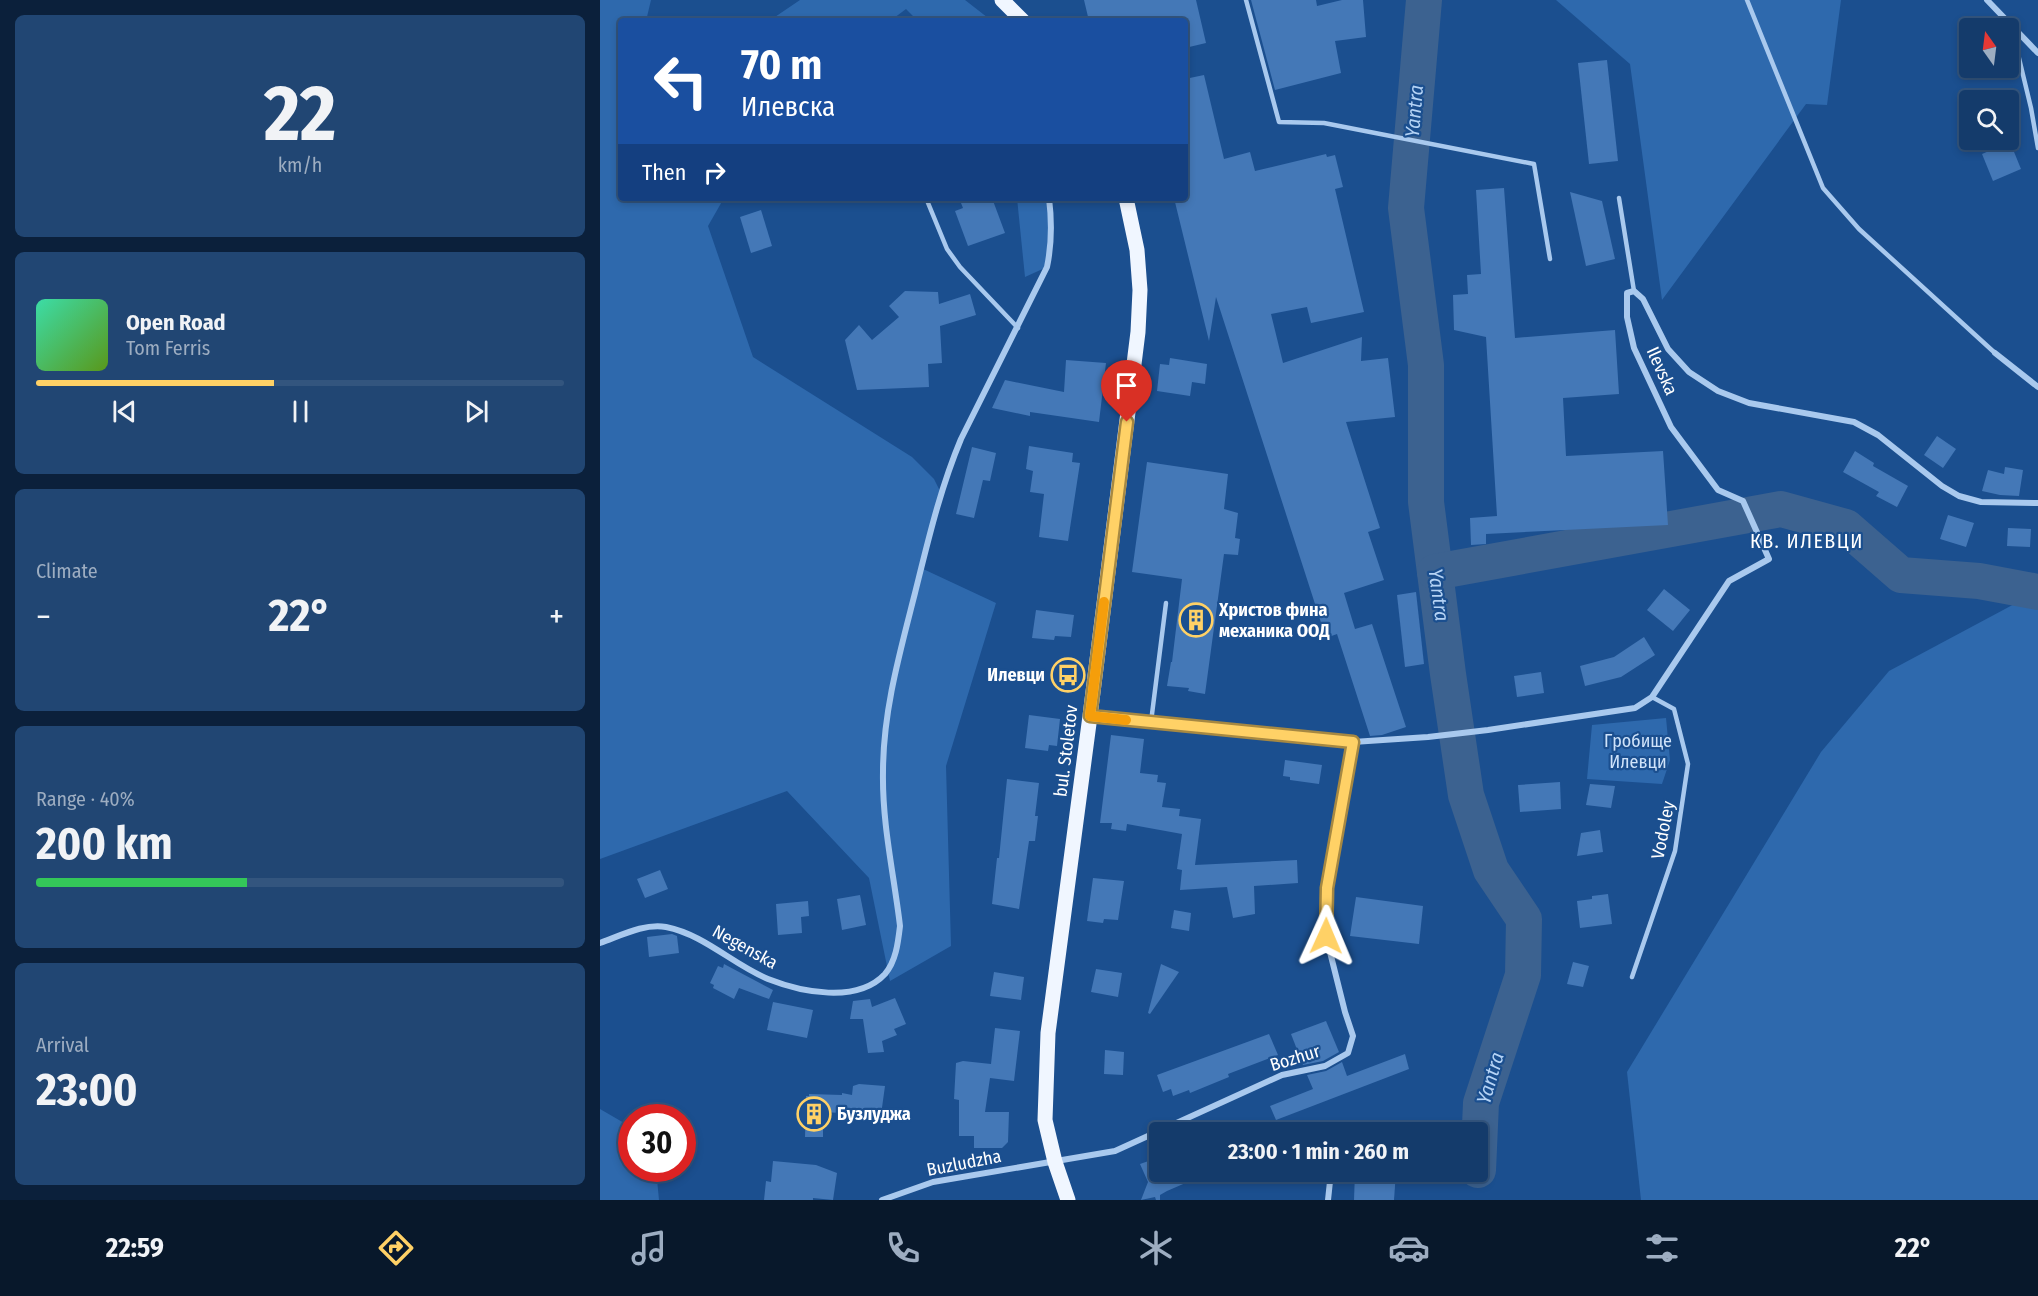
<!DOCTYPE html>
<meta charset="utf-8">
<style>
body{margin:0;font-family:"Fira Sans Condensed",sans-serif;background:#214673;color:#f1f3f6;height:100vh;display:flex;flex-direction:column;font-size:22px;white-space:nowrap}
*{box-sizing:border-box;margin:0}
p{font-size:20px;color:#9dadc1}
.icon{flex:none;width:33px;height:33px;fill:none;stroke:currentColor;stroke-width:2;stroke-linecap:round;stroke-linejoin:round}
.map{position:relative;flex:1;overflow:hidden}
.details{display:flex;flex-direction:column;gap:15px;padding:15px;background:#0b203b;width:600px}
.details>*{flex:none}
.banner{position:absolute;left:18px;top:18px;width:570px;height:183px;border-radius:6px;box-shadow:0 3px 9px #0003,0 0 0 2px #33557e;background:#1a4fa0;color:#fff;overflow:hidden}
.needle{width:39px;rotate:346deg}
.fabs{position:absolute;left:1359px;top:18px;display:grid;gap:12px}
.fabs a{display:grid;place-items:center;width:60px;height:60px;border-radius:6px;background:#143b6b;box-shadow:0 3px 9px #0003,0 0 0 2px #33557e;font-size:30px}
.speed{position:absolute;left:18px;top:1104px;display:flex;gap:12px;font-size:30px;font-weight:700;text-align:center}
.speed>*{display:grid;place-content:center;width:78px;height:78px;border-radius:50%;background:#143b6b;box-shadow:0 3px 9px #0003,0 0 0 2px #33557e;line-height:1}
.speed .limit{border:9px solid #d22;background:#fff;color:#111}
.pin{position:absolute;display:grid;place-items:center;width:51px;height:51px;color:#fff;margin:-62px -26px;border-radius:50% 50% 50% 0;rotate:-45deg;box-shadow:0 0 6px #0007}
.pin .icon{rotate:45deg}
.me{position:absolute;width:66px;margin:-33px;rotate:1deg;stroke-linejoin:round;filter:drop-shadow(0 0 4px #0008)}
.turn{display:flex;align-items:center;gap:21px;height:126px;padding:0 24px;font-size:27px}
.turn .icon{width:78px;height:78px;stroke-width:2.5}
.turn b{display:block;font-size:42px;line-height:51px}
.then{display:flex;align-items:center;height:57px;padding:0 24px;background:#0003;gap:12px;font-size:22px}
.big{font-size:45px;font-weight:700;line-height:1.1}
.details .tile{flex:1;display:flex;flex-direction:column;justify-content:center;gap:9px;min-width:0;padding:0 21px;border-radius:9px;background:#214673}
.details .dial{align-items:center;gap:0}
.dial b{font-size:78px;line-height:1}
.song{display:flex;align-items:center;gap:18px}
.cover{width:72px;height:72px;border-radius:9px;background:linear-gradient(135deg,hsl(160 70% 55%),hsl(90 70% 35%))}
.played{height:6px;border-radius:3px;background:linear-gradient(90deg,#ffd166 45%,#33557e 45%)}
.keys{display:flex;justify-content:space-around;direction:ltr}
.heat{display:flex;justify-content:space-between;align-items:center;font-size:33px;direction:ltr}
.charge{height:9px;border-radius:4px;background:linear-gradient(90deg,#34c759 40%,#33557e 0)}
.trip{position:absolute;left:549px;top:1122px;width:339px;height:60px;border-radius:6px;background:#143b6b;box-shadow:0 3px 9px #0003,0 0 0 2px #33557e;font-weight:700;line-height:60px;text-align:center}
.menu{display:flex;height:96px;justify-content:space-around;align-items:center;background:#08182b;color:#9dadc1}
.menu .icon{width:42px;height:42px}
.menu .selected{color:#ffd166}
.menu b{font-size:27px;color:#f1f3f6}
main{display:flex;flex:1;min-height:0}
.map>svg:first-child{display:block}
.green{fill:#2e69ad}
.lines{fill:none;stroke-linecap:round;stroke-linejoin:round}
.river{stroke:#3c6290;stroke-width:36}
.building{fill:#4478b7}
.service{stroke:#a9c9ee;stroke-width:4.5}
.minor{stroke:#a9c9ee;stroke-width:6}
.primary{stroke:#f0f6ff;stroke-width:15}
.route-casing{stroke:#a68842;stroke-width:15}
.route{stroke:#ffd166;stroke-width:10}
.slow{stroke:#f59e0b;stroke-width:10}
.labels{text-anchor:middle;stroke-width:4.5;stroke-linejoin:round;paint-order:stroke}
.street-label{font-size:18px;fill:#fff;stroke:#1b4f8f}
.poi-label{font-size:18px;font-weight:bold;fill:#fff;stroke:#1b4f8f;text-anchor:start}
.park-label{font-size:18px;fill:#cfe3fa;stroke:#1b4f8f}
.water-label{font-size:20px;font-style:italic;fill:#b5d3f5;stroke:#1b4f8f}
.neighbourhood-label{font-size:20px;letter-spacing:1.5px;fill:#fff;stroke:#1b4f8f}
</style>
<main>
<section class="details">
<div class="tile dial"><b>22</b><p>km/h</p></div>
<div class="tile">
<div class="song"><i class="cover"></i><div><b>Open Road</b><p>Tom Ferris</p></div></div>
<div class="played"></div>
<div class="keys"><svg class="icon" aria-label="previous" viewBox="0 0 24 24"><path d="M18 5L8 12l10 7zM5 5v14"/></svg><svg class="icon" aria-label="pause" viewBox="0 0 24 24"><path d="M8 5v14M16 5v14"/></svg><svg class="icon" aria-label="next" viewBox="0 0 24 24"><path d="M6 5l10 7-10 7zM19 5v14"/></svg></div>
</div>
<div class="tile"><p>Climate</p>
<div class="heat"><a>−</a><b class="big">22°</b><a>+</a></div>
</div>
<div class="tile"><p>Range · 40%</p><b class="big">200 km</b><div class="charge"></div></div>
<div class="tile"><p>Arrival</p><b class="big">23:00</b></div>
</section>
<div class="map">
<svg width="1438" height="1200" viewBox="0 0 1438 1200">
<rect width="100%" height="100%" fill="#1b4f8f"/>
<g class="green">
<path d="M0 0H51L46 21H21V198H124L108 226 153 357 312 457 334 479 341 493 321 568 396 603 346 766 351 946 290 981 269 878 187 791 0 859Z"/>
<path d="M200 0H365L392 21H318L306 9 290 21H169Z"/>
<path d="M956 0H1241L1227 105 1206 104 1062 300 1030 64Z"/>
<path d="M417 198H449L447 267 425 277Z"/>
<path d="M1438 598V1200H1041L1027 1072 1221 752 1289 671 1420 601Z"/>
<path d="M1066 718 1070 760 1062 784 987 779 992 725Z"/>
<path d="M0 1109 31 1127 32 1168 56 1169 59 1200H0Z"/>
</g>
<g class="lines">
<g class="river">
<path d="M824 0 806 208 826 365V502L848 674 866 795 891 870 924 919 923 975 881 1103 878 1170"/>
<path d="M835 572 1181 509 1246 527 1301 575 1379 581 1438 592"/>
</g>
</g>
<g class="building">
<path d="M484 0H596L606 43 585 48V21H489Z"/>
<path d="M651 0H716L717 6 742 0H763L766 37 735 41 741 73 675 90Z"/>
<path d="M1007 60 1018 161 989 164 978 63Z"/>
<path d="M604 75 624 159 650 152 655 171 726 154 727 157 735 155 743 187 735 189 764 312 711 323 707 307 671 314 683 363 762 337 761 361 788 358 795 417 746 422 780 528 768 532 784 580 744 593 755 629 772 624 806 727 782 735 770 736 737 634 726 638 616 297 609 341 574 198H585V79Z"/>
<path d="M1410 142 1421 169 1393 181 1382 154Z"/>
<path d="M904 188 915 338 1015 330 1019 394 963 398 966 456 1063 451 1068 525 886 534V544L871 545 870 518 897 516 886 337 854 330 853 295 868 294 867 275 881 274 876 190Z"/>
<path d="M970 192 1002 201 1015 259 986 266Z"/>
<path d="M359 198H392L405 233 368 246 355 211 363 208Z"/>
<path d="M161 210 172 246 151 253 140 217Z"/>
<path d="M305 291 338 292 339 304 370 294 376 315 340 326 342 363 328 364 329 387 257 390 245 340 259 325 272 340 299 317 289 306Z"/>
<path d="M570 358 607 364 605 384 592 382 590 396 557 391 560 364 569 365Z"/>
<path d="M466 360 506 363 499 422 430 412V416L392 408 405 380 464 392Z"/>
<path d="M1337 436 1356 449 1343 468 1324 455Z"/>
<path d="M429 446 473 453 472 462 480 463 468 541 439 537 444 494 430 492 433 471 426 469Z"/>
<path d="M372 447 396 453 390 481 383 480 374 518 356 514Z"/>
<path d="M1255 451 1274 463 1273 466 1308 486 1297 507 1276 496 1279 492 1243 472Z"/>
<path d="M547 462 628 474 624 509 638 513 635 538 640 539 638 555 624 554 605 694 588 691 589 688 567 686 571 662H572L582 579 532 572Z"/>
<path d="M1405 467 1423 470 1419 496 1400 495 1382 491 1388 470 1404 474Z"/>
<path d="M1348 515 1374 523 1366 547 1340 539Z"/>
<path d="M1408 528 1431 529 1430 547 1407 546Z"/>
<path d="M1064 589 1090 610 1073 631 1047 610Z"/>
<path d="M816 592 824 664 805 667 797 595Z"/>
<path d="M436 610 474 615 471 637 455 636 454 640 432 638Z"/>
<path d="M1044 637 1055 655 1021 677 985 686 980 666 1014 657Z"/>
<path d="M941 672 944 693 917 697 914 676Z"/>
<path d="M429 715 460 719 457 746 449 745 448 751 425 748Z"/>
<path d="M511 735 544 739 540 773 558 775 557 782 566 783 562 807 580 809 579 816 601 819 595 865 697 860 698 883 654 886 655 914 633 918 627 887 580 890 582 870 577 869 582 834 527 824 526 831 511 829 512 823H500Z"/>
<path d="M685 760 722 765 719 784 690 780V777L683 776Z"/>
<path d="M407 779 439 783 435 816H438L435 841H429L419 909 392 904 397 858H399Z"/>
<path d="M960 782 961 809 920 812 918 785Z"/>
<path d="M990 784 1015 786 1011 808 986 805Z"/>
<path d="M1000 830 1003 852 977 856 981 833Z"/>
<path d="M60 870 68 889 45 898 37 879Z"/>
<path d="M493 878 524 881 518 920 504 919 503 923 487 921Z"/>
<path d="M1008 894 1012 924 980 928 977 901 992 899V896Z"/>
<path d="M260 895 266 925 242 930 237 899Z"/>
<path d="M756 897 823 906 819 944 750 936Z"/>
<path d="M208 901 209 916 201 917 202 933 178 935 176 904Z"/>
<path d="M574 910 591 913 589 931 571 928Z"/>
<path d="M72 934 77 936 79 953 49 957 47 937Z"/>
<path d="M973 962 989 966 983 987 967 984Z"/>
<path d="M124 964 173 990 169 999 139 988 134 999 113 988 114 985 110 983 118 966 123 968Z"/>
<path d="M561 964 579 972 550 1014 548 1013Z"/>
<path d="M496 969 522 973 518 997 491 992Z"/>
<path d="M394 972 424 977 421 1000 390 996Z"/>
<path d="M295 998 306 1024 294 1029 297 1035 282 1041 284 1052 268 1053 263 1019H250L253 1001 270 999 272 1007Z"/>
<path d="M173 1002 213 1010 207 1038 167 1030Z"/>
<path d="M726 1021 739 1052 723 1061 703 1065 691 1034Z"/>
<path d="M395 1028 420 1031 414 1081 390 1078 385 1112H409L408 1142 402 1148H374V1136H359V1100L354 1099 356 1063 363 1061 391 1064Z"/>
<path d="M669 1034 678 1055 628 1074 629 1077 590 1093 589 1090 573 1096 571 1089 563 1092 557 1075Z"/>
<path d="M505 1050 524 1052 523 1075 504 1074Z"/>
<path d="M805 1054 809 1069 676 1120 670 1106 713 1089 707 1075 726 1071 742 1062 747 1076Z"/>
<path d="M259 1084 285 1086 280 1122 259 1119 260 1114 223 1112V1137H205L206 1096H209V1094L242 1095V1093L252 1095 253 1086Z"/>
<path d="M560 1157V1172H611L567 1191 560 1195V1200H556L555 1197 541 1200 548 1182 540 1164Z"/>
<path d="M173 1161 216 1165 237 1173 233 1200 213 1198V1200H164L166 1181 171 1182Z"/>
<path d="M755 1172H796L794 1200H754Z"/>
</g>
<g class="lines">
<g class="service">
<path d="M646 0 679 122 724 123 934 164 950 259"/>
<path d="M1147 0 1223 188 1259 229 1395 353"/>
<path d="M1411 25 1431 108 1438 148"/>
<path d="M326 198 347 249 360 267 418 328"/>
<path d="M1019 198 1034 291"/>
<path d="M551 722 566 603"/>
<path d="M1032 977 1075 851 1088 764 1074 709 1052 697"/>
</g>
<g class="minor">
<path d="M1387 0 1438 53"/>
<path d="M1395 353 1438 387"/>
<path d="M491 716 753 742 828 737 888 730 1035 708 1052 697 1129 581 1169 559 1143 501 1118 490 1071 427 1034 348 1027 317V293L1034 291 1043 299 1068 349 1089 372 1118 391 1149 403 1254 422 1278 435 1342 486 1359 496 1381 502 1438 503"/>
<path d="M0 943C20 936 44 923 66 927 105 935 132 964 168 979 201 992 257 1004 285 974 296 961 298 943 300 926 294 875 282 824 283 772 283 711 300 652 315 593 328 541 340 489 361 439L447 267C452 243 452 222 449 198"/>
<path d="M282 1200 333 1182 515 1151 682 1075 725 1066 748 1053 753 1036 745 1012 726 936 727 888 753 742"/>
<path d="M728 1200 731 1172"/>
</g>
<g class="primary">
<path d="M402 0 423 21"/>
<path d="M468 1200 455 1162 445 1120 448 1033 490 716 538 332 540 290 537 250 526 198"/>
</g>
</g>
<g class="lines">
<g class="route-casing">
<path id="route" d="M527 422 490 716 753 742 727 888 726 936"/>
</g>
<use href="#route" class="route"/>
<path class="slow" d="M504 602 490 716 526 720"/>
</g>
<defs>
<g id="building-ring" transform="scale(1.725)"><circle r="9.5" fill="#1b4f8f" stroke="#ffd166" stroke-width="1.5"/><path d="M-4-6H4V6H1V3H-1V6H-4ZM-2.5-4.3h1.7v1.8h-1.7ZM.8-4.3h1.7v1.8H.8ZM-2.5-1h1.7V.8h-1.7ZM.8-1h1.7V.8H.8Z" fill="#ffd166"/></g>
<g id="bus-ring" transform="scale(1.725)"><circle r="9.5" fill="#1b4f8f" stroke="#ffd166" stroke-width="1.5"/><path d="M-5-6H5V4H4V6H2V4H-2V6H-4V4H-5ZM-3.5-4V0h7V-4ZM-3.5 1.2v1.5H-2V1.2ZM2 1.2v1.5H3.5V1.2Z" fill="#ffd166"/></g>
</defs>
<g fill-rule="evenodd">
<use href="#building-ring" x="596" y="620"/>
<use href="#bus-ring" x="468" y="675"/>
<use href="#building-ring" x="214" y="1114"/>
</g>
<g class="labels">
<g class="street-label">
<text transform="translate(1062 371) rotate(66)" y="6">Ilevska</text>
<text transform="translate(466 751) rotate(-83)" y="6">bul. Stoletov</text>
<text transform="translate(1063 830) rotate(-79)" y="6">Vodoley</text>
<text transform="translate(145 947) rotate(29)" y="6">Negenska</text>
<text transform="translate(695 1058) rotate(-17)" y="6">Bozhur</text>
<text transform="translate(364 1163) rotate(-11)" y="6">Buzludzha</text>
</g>
<g class="poi-label">
<text x="619" y="616">Христов фина<tspan x="619" dy="21">механика ООД</tspan></text>
<text x="445" y="681" text-anchor="end">Илевци</text>
<text x="237" y="1120">Бузлуджа</text>
</g>
<g class="park-label">
<text x="1038" y="747">Гробище<tspan x="1038" dy="21">Илевци</tspan></text>
</g>
<g class="water-label">
<text transform="translate(814 111) rotate(-85)" y="7">Yantra</text>
<text transform="translate(839 595) rotate(82)" y="7">Yantra</text>
<text transform="translate(890 1078) rotate(-74)" y="7">Yantra</text>
</g>
<g class="neighbourhood-label">
<text x="1207" y="548">КВ. ИЛЕВЦИ</text>
</g>
</g>
</svg>
<div class="fabs">
<a><svg class="needle" viewBox="-14 -14 28 28"><path d="M0-13l5 13h-10z" fill="#e53935"/><path d="M0 13l5-13h-10z" fill="#9dadc1"/></svg></a>
<a><svg class="icon" aria-label="search" viewBox="0 0 24 24"><circle cx="10" cy="10" r="6"/><path d="M15 15l6 6"/></svg></a>
</div>
<div class="speed"><div class="limit">30</div></div>
<div class="pin" style="left:527px;top:422px;background:#d93025"><svg class="icon" aria-label="arrive" viewBox="0 0 24 24"><path d="M6 21V4h12l-3 4 3 4H6"/></svg></div>
<svg class="me" style="left:726px;top:936px" viewBox="-20 -20 40 40"><path d="M0-17L14 15 0 8-14 15z" fill="#ffd166" stroke="#fff" stroke-width="4"/></svg>
<div class="trip">23:00 · 1 min · 260 m</div>
<div class="banner">
<div class="turn"><svg class="icon" aria-label="left" viewBox="0 0 24 24"><path d="M17 20v-9H6M10 6l-5 5 5 5"/></svg><div><b>70 m</b>Илевска</div></div>
<div class="then">Then<svg class="icon" aria-label="right" viewBox="0 0 24 24"><path d="M7 20v-9h11M14 6l5 5-5 5"/></svg></div>
</div>
</div>
</main>
<nav class="menu">
<b>22:59</b>
<svg class="icon selected" aria-label="directions" viewBox="0 0 24 24"><path d="M12 3l9 9-9 9-9-9zM9 14v-3h6M13 9l2 2-2 2"/></svg>
<svg class="icon" aria-label="music" viewBox="0 0 24 24"><path d="M9 18V5l10-2v13"/><circle cx="6" cy="18" r="3"/><circle cx="16" cy="16" r="3"/></svg>
<svg class="icon" aria-label="phone" viewBox="0 0 24 24"><path d="M5 4h4l2 5-3 2q2 4 5 5l2-3 5 2v4C11 20 4 13 5 4z"/></svg>
<svg class="icon" aria-label="climate" viewBox="0 0 24 24"><path d="M12 3v18M4 7l16 10M4 17L20 7"/></svg>
<svg class="icon" aria-label="car" viewBox="0 0 24 24"><path d="M5 17H2v-5l4-1 3-4h7l3 4 3 1v5h-3M9 17h6M6 11h13"/><circle cx="7" cy="17" r="2"/><circle cx="17" cy="17" r="2"/></svg>
<svg class="icon" aria-label="filters" viewBox="0 0 24 24"><path d="M4 7h16M4 17h16"/><circle cx="9" cy="7" r="2"/><circle cx="15" cy="17" r="2"/></svg>
<b>22°</b>
</nav>
